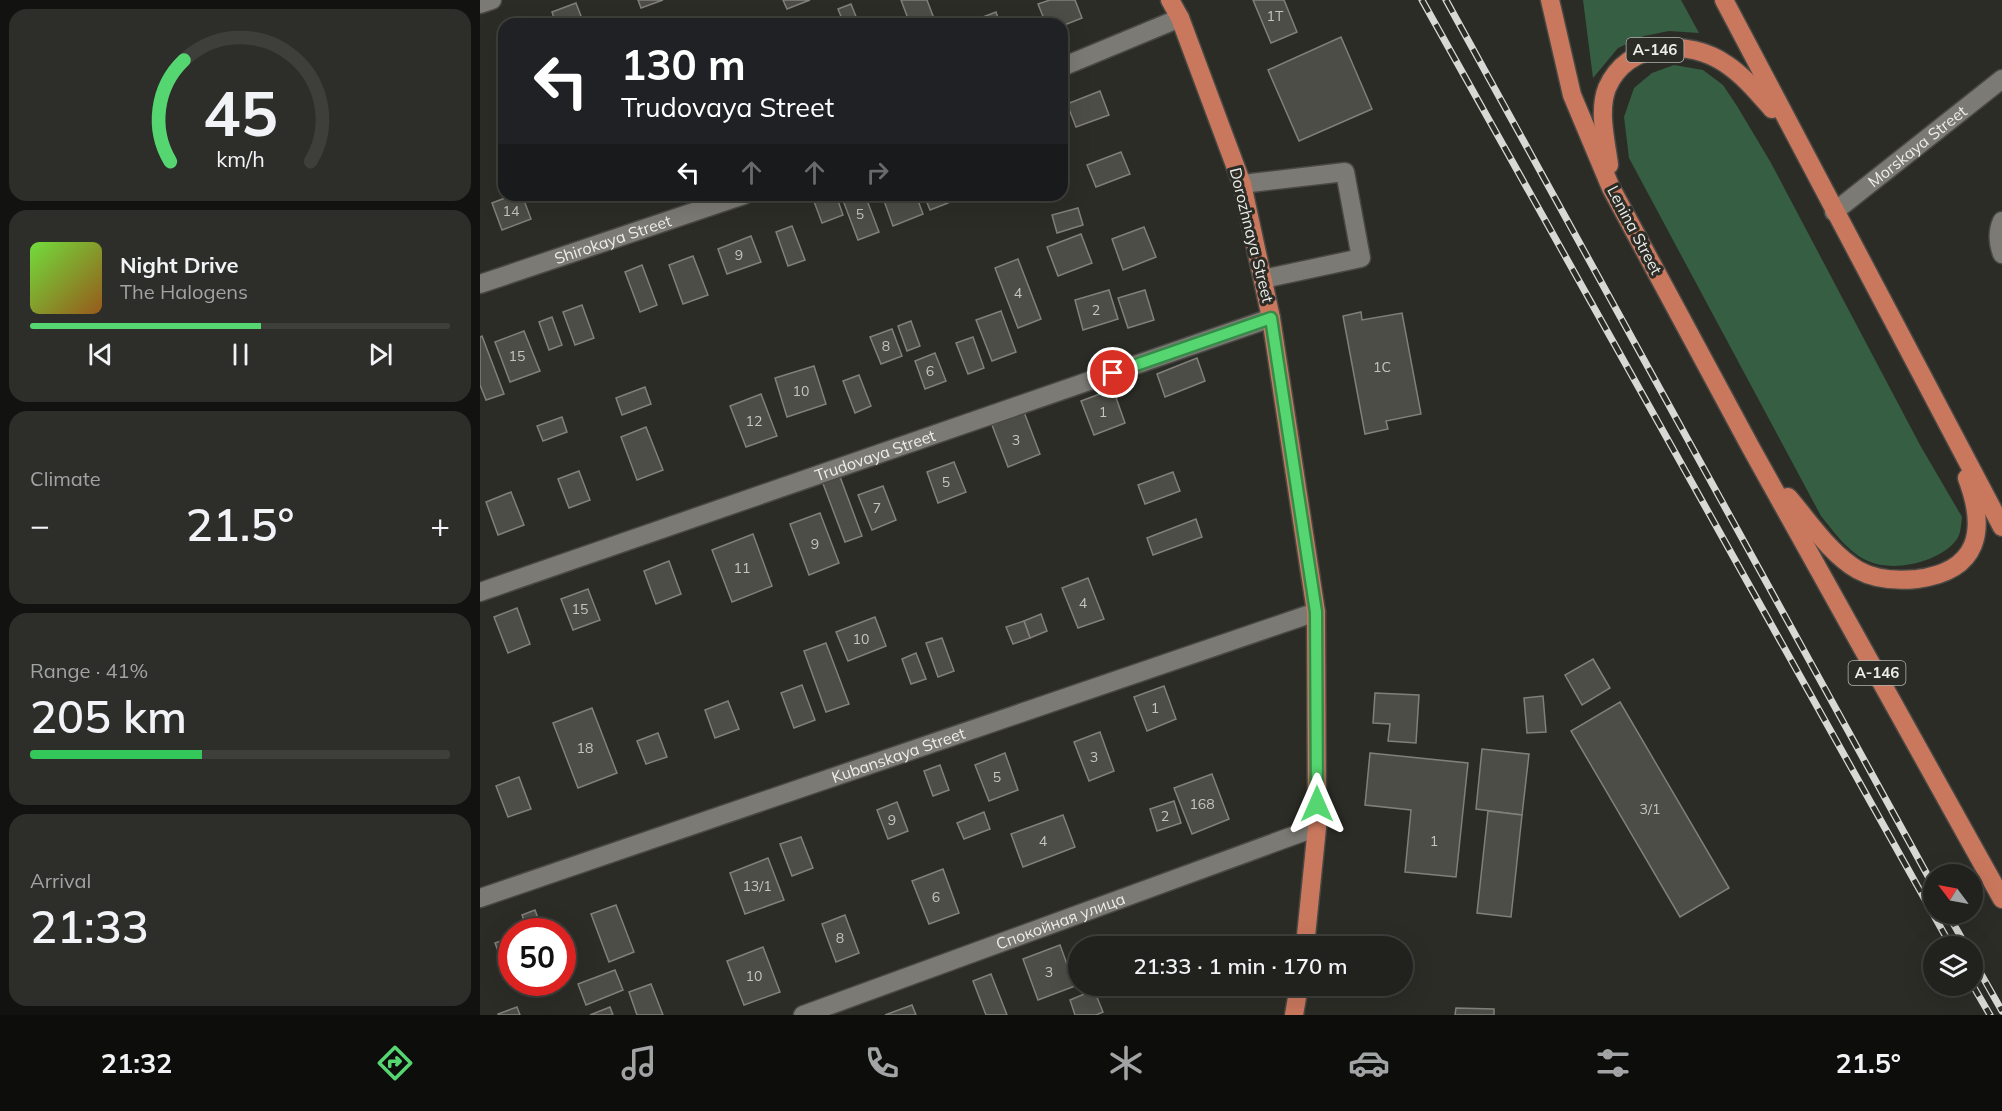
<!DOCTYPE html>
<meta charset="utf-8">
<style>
body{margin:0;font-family:Mulish,sans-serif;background:#2d2e2a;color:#f1f3f6;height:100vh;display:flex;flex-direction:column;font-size:22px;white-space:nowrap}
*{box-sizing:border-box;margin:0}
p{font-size:20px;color:#a2a3a4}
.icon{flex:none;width:33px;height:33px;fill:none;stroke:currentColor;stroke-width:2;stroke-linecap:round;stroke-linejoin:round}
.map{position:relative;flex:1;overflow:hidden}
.drawer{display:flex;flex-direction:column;gap:9px;padding:9px;background:#121210;width:480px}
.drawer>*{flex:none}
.guide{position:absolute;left:18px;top:18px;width:570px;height:183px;border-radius:18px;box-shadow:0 6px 24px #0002,0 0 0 2px #3e3e3b;background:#202124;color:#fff;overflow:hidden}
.needle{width:39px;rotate:302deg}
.controls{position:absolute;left:1443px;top:864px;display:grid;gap:12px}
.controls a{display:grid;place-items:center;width:60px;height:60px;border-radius:50%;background:#21211d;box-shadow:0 6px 24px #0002,0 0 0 2px #3e3e3b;font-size:30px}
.speed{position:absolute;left:18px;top:918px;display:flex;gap:12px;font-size:30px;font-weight:700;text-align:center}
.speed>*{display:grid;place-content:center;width:78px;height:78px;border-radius:50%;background:#21211d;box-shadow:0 6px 24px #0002,0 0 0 2px #3e3e3b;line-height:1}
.speed .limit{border:9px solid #d22;background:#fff;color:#111}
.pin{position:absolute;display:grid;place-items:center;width:51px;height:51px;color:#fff;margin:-26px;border:3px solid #fff;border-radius:50%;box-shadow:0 2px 6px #0007}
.me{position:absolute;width:66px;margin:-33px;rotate:0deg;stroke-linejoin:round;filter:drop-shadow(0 0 4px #0008)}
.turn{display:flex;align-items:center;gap:21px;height:126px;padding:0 24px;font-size:27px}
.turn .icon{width:78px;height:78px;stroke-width:2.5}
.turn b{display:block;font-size:42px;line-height:51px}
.lanes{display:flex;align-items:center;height:57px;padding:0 24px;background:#0003;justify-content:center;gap:30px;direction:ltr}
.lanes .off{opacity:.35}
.big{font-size:45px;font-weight:600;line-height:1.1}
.drawer .widget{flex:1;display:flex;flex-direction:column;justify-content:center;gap:9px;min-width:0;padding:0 21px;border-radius:18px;background:#2d2e2a}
.drawer .dial{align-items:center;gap:0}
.dial svg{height:156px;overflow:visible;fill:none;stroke:#3e3e3b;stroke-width:7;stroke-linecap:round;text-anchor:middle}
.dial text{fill:#f1f3f6;stroke:none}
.song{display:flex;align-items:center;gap:18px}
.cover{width:72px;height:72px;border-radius:9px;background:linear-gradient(135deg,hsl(100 70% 55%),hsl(30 70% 35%))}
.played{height:6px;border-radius:3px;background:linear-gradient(90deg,#55d671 55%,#3e3e3b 55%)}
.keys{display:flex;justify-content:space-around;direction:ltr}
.heat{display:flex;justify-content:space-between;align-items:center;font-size:33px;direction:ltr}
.charge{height:9px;border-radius:4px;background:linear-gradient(90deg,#34c759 41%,#3e3e3b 0)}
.trip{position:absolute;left:588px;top:936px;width:345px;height:60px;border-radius:30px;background:#21211d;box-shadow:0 6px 24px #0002,0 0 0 2px #3e3e3b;font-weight:600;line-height:60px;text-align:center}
.tabs{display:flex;height:96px;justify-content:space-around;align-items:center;background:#0d0d0c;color:#a2a3a4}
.tabs .icon{width:42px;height:42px}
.tabs .current{color:#55d671}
.tabs b{font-size:27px;color:#f1f3f6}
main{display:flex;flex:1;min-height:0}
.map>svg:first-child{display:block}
.green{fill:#365e43}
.building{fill:#4d4d47;stroke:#807f79;stroke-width:1.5}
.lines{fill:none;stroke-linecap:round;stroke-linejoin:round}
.minor-casing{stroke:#494844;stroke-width:21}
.major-casing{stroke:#494844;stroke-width:21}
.minor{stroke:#7b7a74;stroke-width:18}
.major{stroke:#ca785d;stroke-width:18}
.rail-casing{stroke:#d8d8d5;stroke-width:7}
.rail{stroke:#2c2c27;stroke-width:4.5;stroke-dasharray:14;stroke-linecap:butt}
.route-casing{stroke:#378b49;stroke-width:15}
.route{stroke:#55d671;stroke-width:10}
.labels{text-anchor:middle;stroke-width:6;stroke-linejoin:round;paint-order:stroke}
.number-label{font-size:14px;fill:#c5c5c1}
.shield{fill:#2c2c27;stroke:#b3b3b0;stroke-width:1.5}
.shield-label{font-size:15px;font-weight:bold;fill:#ededea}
.street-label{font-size:16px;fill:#ededea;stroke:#2c2c27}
</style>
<main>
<section class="drawer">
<div class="widget dial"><svg viewBox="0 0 100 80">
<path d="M14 69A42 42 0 1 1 86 69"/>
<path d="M14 69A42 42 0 0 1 21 17" stroke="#55d671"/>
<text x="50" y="56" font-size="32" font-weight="700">45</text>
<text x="50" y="72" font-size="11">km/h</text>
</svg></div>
<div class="widget">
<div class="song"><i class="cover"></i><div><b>Night Drive</b><p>The Halogens</p></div></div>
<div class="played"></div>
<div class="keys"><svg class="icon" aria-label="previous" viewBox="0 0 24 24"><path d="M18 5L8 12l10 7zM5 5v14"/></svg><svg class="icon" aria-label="pause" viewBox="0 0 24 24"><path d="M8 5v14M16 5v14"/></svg><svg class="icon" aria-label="next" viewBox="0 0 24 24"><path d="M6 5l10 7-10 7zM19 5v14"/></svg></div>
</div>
<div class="widget"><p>Climate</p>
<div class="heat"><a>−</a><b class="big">21.5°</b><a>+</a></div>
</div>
<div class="widget"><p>Range · 41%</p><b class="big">205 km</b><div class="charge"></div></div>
<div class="widget"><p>Arrival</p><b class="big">21:33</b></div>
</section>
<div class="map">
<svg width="1522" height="1015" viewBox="0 0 1522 1015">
<rect width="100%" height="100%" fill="#2c2c27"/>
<g class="green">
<path d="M1103 0H1201L1219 33 1189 31 1164 36 1138 48 1113 78Z"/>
<path d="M1194 65 1223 70 1243 85 1257 106 1291 163 1440 445 1482 517C1481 523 1481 534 1477 539 1461 562 1413 573 1388 561 1368 552 1354 532 1341 516L1149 158 1144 117 1154 88 1172 73Z"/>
</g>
<g class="building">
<path d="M158 0H183L161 8Z"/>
<path d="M303 0H330L307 9Z"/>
<path d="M421 0H447L456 24H430Z"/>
<path d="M570 0H595L602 18 582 26V24H566L558 4Z"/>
<path d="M773 0H804L817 32 791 43Z"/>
<path d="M96 3 104 24H76L72 12Z"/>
<path d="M371 4 379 24H364L358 9Z"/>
<path d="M516 12 520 24H491L490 22Z"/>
<path d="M861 37 892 109 819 141 788 70Z"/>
<path d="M620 91 629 115 596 127 587 104Z"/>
<path d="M641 152 650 174 616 187 607 165Z"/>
<path d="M33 195H42L51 219 22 230 12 203Z"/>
<path d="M335 195H356L363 215 342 223 332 196Z"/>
<path d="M361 195H385L399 232 378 240Z"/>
<path d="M402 195H436L443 214 413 226Z"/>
<path d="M444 195H465L468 203 450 210Z"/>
<path d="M598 208 603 225 577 233 572 215Z"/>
<path d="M312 226 325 260 308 266 296 232Z"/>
<path d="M664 227 676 257 643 270 632 239Z"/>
<path d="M601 234 612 263 578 276 567 247Z"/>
<path d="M271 236 281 262 247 274 238 249Z"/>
<path d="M213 256 228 295 203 304 189 265Z"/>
<path d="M538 259 561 319 538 328 515 268Z"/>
<path d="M162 265 177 305 160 312 145 272Z"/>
<path d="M629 290 638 319 603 330 595 300Z"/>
<path d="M665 290 674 320 648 328 638 298Z"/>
<path d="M102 305 114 338 95 345 83 312Z"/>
<path d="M521 311 536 352 512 361 496 320Z"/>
<path d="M881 312 882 320 922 313 941 414 906 421 908 429 885 434 863 316Z"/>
<path d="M72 317 82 345 69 350 59 322Z"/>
<path d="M431 321 440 346 427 351 418 326Z"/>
<path d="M412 329 422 356 401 364 390 337Z"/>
<path d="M44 331 60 371 30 382 15 342Z"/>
<path d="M2 336 24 394 6 400 0 385V337Z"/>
<path d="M493 337 504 368 488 374 476 343Z"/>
<path d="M455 353 466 381 445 389 435 361Z"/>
<path d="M717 358 725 381 685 397 677 374Z"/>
<path d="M334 366 346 404 307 417 295 378Z"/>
<path d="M379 375 391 406 375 413 363 381Z"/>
<path d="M165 387 171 404 142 415 136 398Z"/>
<path d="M633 389 645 423 614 435 601 401Z"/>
<path d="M281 394 297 436 266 447 250 406Z"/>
<path d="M544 412 560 454 528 467 512 425Z"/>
<path d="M82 417 87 432 63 441 57 426Z"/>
<path d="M166 427 183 470 157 480 141 437Z"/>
<path d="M474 462 486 492 458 503 447 472Z"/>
<path d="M99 471 110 500 89 508 78 479Z"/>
<path d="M693 472 700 491 665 504 658 485Z"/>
<path d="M359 474 382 536 365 542 342 481Z"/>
<path d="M403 486 416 520 392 530 378 495Z"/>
<path d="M31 492 44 525 18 535 6 502Z"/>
<path d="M340 513 359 563 329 575 310 524Z"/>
<path d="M716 519 722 537 673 555 667 538Z"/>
<path d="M273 534 292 586 252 602 232 550Z"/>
<path d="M189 561 201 594 176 604 164 571Z"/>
<path d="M608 578 624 619 598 628 582 588Z"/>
<path d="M108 589 120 620 93 630 81 599Z"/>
<path d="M37 608 50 644 28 653 14 617Z"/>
<path d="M561 614 567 631 550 638 544 621Z"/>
<path d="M395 617 406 646 368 661 356 632Z"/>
<path d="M544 621 550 638 533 644 526 627Z"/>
<path d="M462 638 474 671 458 677 446 643Z"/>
<path d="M346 643 369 704 346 712 324 651Z"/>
<path d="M436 653 446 679 431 684 422 659Z"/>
<path d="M1113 659 1130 688 1102 705 1085 675Z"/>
<path d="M322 685 335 720 314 728 301 693Z"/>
<path d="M684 686 696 719 667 731 654 697Z"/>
<path d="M895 693 939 695 936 743 908 741 910 724 893 723Z"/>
<path d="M1063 696 1066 732 1047 733 1044 698Z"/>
<path d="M248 701 259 729 235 738 225 710Z"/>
<path d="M1140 702 1249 888 1200 917 1091 731Z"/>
<path d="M112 708 137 773 98 788 73 723Z"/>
<path d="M620 732 634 771 609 781 594 742Z"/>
<path d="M178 733 187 757 166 764 157 741Z"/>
<path d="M1002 749 1049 754 1042 815 996 809Z"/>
<path d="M525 753 538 790 509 801 495 765Z"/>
<path d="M890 753 988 763 976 877 925 872 931 810 885 805Z"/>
<path d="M460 765 469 790 453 796 444 771Z"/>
<path d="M732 774 749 819 712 834 694 788Z"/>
<path d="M39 777 51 809 28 817 16 786Z"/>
<path d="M694 801 701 823 677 831 670 809Z"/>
<path d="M417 802 428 831 408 839 397 810Z"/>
<path d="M1008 811 1042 815 1031 917 997 913Z"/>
<path d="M504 812 510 829 484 839 477 823Z"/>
<path d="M583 815 595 847 543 867 531 834Z"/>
<path d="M321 837 333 868 312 876 300 844Z"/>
<path d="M288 858 304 900 265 914 250 873Z"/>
<path d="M463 869 479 913 449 924 432 881Z"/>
<path d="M136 905 154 952 129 962 111 914Z"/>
<path d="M55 910 63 932H48L42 915Z"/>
<path d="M365 915 379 953 356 962 342 924Z"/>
<path d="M32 937V975L28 977 15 943Z"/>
<path d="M580 945 595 986 558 1000 543 959Z"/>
<path d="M283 947 300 992 264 1005 247 961Z"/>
<path d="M135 970 143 990 106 1005 98 984Z"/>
<path d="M511 974 527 1015H506L493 981Z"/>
<path d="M171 984 183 1015H157L149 992Z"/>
<path d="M614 990 623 1012 616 1015H595L590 1000Z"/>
<path d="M432 1005 436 1015H405Z"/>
<path d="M37 1007 40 1015H18V1014Z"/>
<path d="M130 1007 133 1015H110Z"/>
<path d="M976 1008 1014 1009V1015H975Z"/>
</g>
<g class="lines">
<g class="minor-casing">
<g id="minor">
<path d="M0 4 12 0"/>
<path d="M582 67 700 18"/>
<path d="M762 184 865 172 881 258 783 279"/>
<path id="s1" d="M1354 212 1522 79"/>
<path d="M1522 221C1517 232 1518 243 1522 254"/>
<path id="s2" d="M0 284 264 195"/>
<path id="s3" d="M0 592 791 318"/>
<path id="s4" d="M0 898 836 612"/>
<path id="s5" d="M323 1015 837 827"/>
</g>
</g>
<g class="major-casing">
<g id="major">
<path d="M690 0 700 18 762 184 791 318 836 612 837 827 825 946"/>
<path d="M1070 0 1092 95 1131 188 1271 448 1522 899"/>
<path d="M1244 0 1522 527"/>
<path d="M1129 165C1126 141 1118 111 1127 88 1147 41 1209 38 1246 64 1264 76 1278 93 1292 109"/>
<path d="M1308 497C1329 521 1350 554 1378 570 1396 580 1417 581 1437 579 1499 571 1507 531 1487 478"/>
<path d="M814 1015 819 986"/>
</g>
</g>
<use href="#minor" class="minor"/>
<use href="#major" class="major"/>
<g class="rail-casing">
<g id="rail">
<path d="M942 0 1471 946"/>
<path d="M966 0 1454 887"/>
<path d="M1468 914 1486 946"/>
<path d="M1492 958 1522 1011"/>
<path d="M1492 984 1510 1015"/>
</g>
</g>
<use href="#rail" class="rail"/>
</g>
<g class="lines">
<g class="route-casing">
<path id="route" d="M633 373 791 318 836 612 837 804"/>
</g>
<use href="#route" class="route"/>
</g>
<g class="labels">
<g class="number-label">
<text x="795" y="21">1Т</text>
<text x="31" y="216">14</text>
<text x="380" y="219">5</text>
<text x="259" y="260">9</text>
<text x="538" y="298">4</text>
<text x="616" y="315">2</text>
<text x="406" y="351">8</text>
<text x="37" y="361">15</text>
<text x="902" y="372">1С</text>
<text x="450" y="376">6</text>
<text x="321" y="396">10</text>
<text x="623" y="417">1</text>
<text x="274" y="426">12</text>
<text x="536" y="445">3</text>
<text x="466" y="487">5</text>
<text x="397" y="513">7</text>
<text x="335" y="549">9</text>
<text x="262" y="573">11</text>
<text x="603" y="608">4</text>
<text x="100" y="614">15</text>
<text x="381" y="644">10</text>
<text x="675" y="713">1</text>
<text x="105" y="753">18</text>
<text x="614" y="762">3</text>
<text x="517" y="782">5</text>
<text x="722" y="809">168</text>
<text x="1170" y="814">3/1</text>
<text x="685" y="821">2</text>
<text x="412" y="825">9</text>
<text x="563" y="846">4</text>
<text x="954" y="846">1</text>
<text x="277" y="891">13/1</text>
<text x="456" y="902">6</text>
<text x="360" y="943">8</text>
<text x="569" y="977">3</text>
<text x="274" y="981">10</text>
</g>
<g class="shield">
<rect x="1146.5" y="38" width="57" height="24" rx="4.5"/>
<rect x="1368.5" y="661" width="57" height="24" rx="4.5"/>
</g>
<g class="shield-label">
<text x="1175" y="55">А-146</text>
<text x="1397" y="678">А-146</text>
</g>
<g class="street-label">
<text dy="6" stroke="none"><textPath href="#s1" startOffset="106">Morskaya Street</textPath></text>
<text transform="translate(1155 230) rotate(62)" y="6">Lenina Street</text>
<text transform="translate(772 235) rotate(76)" y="6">Dorozhnaya Street</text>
<text dy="6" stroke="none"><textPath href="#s2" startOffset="140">Shirokaya Street</textPath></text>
<text dy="6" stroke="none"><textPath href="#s3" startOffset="418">Trudovaya Street</textPath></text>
<text dy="6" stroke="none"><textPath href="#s4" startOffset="442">Kubanskaya Street</textPath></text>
<text dy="6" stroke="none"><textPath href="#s5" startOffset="274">Спокойная улица</textPath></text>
</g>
</g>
</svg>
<div class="controls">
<a><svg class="needle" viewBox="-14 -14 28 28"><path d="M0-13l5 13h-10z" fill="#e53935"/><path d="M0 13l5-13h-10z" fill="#a2a3a4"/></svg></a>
<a><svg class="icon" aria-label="layers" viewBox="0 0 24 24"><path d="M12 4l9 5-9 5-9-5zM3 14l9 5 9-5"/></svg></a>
</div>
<div class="speed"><div class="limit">50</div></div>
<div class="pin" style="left:633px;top:373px;background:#d93025"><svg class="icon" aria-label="arrive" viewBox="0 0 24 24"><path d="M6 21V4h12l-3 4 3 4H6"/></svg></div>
<svg class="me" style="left:837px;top:804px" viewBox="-20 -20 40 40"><path d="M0-17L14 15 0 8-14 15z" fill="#55d671" stroke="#fff" stroke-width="4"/></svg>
<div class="trip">21:33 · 1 min · 170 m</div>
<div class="guide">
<div class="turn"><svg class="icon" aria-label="left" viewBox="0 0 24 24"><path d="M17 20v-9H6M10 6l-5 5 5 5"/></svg><div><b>130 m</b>Trudovaya Street</div></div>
<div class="lanes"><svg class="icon" aria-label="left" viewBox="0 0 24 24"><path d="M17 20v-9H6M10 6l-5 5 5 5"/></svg><svg class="icon off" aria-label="ahead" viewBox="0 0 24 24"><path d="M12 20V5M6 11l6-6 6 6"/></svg><svg class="icon off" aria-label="ahead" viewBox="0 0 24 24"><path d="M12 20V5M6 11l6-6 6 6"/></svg><svg class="icon off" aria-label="right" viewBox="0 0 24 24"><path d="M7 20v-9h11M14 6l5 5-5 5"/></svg></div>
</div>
</div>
</main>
<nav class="tabs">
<b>21:32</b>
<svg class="icon current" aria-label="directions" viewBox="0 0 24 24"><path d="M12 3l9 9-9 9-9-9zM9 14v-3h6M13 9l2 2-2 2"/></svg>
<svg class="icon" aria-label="music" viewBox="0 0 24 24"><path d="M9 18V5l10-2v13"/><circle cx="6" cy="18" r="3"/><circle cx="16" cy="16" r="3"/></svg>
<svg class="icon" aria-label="phone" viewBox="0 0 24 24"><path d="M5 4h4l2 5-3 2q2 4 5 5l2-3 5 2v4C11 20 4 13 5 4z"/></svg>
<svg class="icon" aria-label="climate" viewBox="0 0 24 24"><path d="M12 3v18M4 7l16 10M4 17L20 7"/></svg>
<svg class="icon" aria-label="car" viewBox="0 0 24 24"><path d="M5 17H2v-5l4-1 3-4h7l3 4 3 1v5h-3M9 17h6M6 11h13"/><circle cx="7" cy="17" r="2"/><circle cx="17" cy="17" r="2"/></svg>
<svg class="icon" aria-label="filters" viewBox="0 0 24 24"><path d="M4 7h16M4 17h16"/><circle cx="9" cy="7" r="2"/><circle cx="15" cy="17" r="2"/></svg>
<b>21.5°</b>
</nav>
